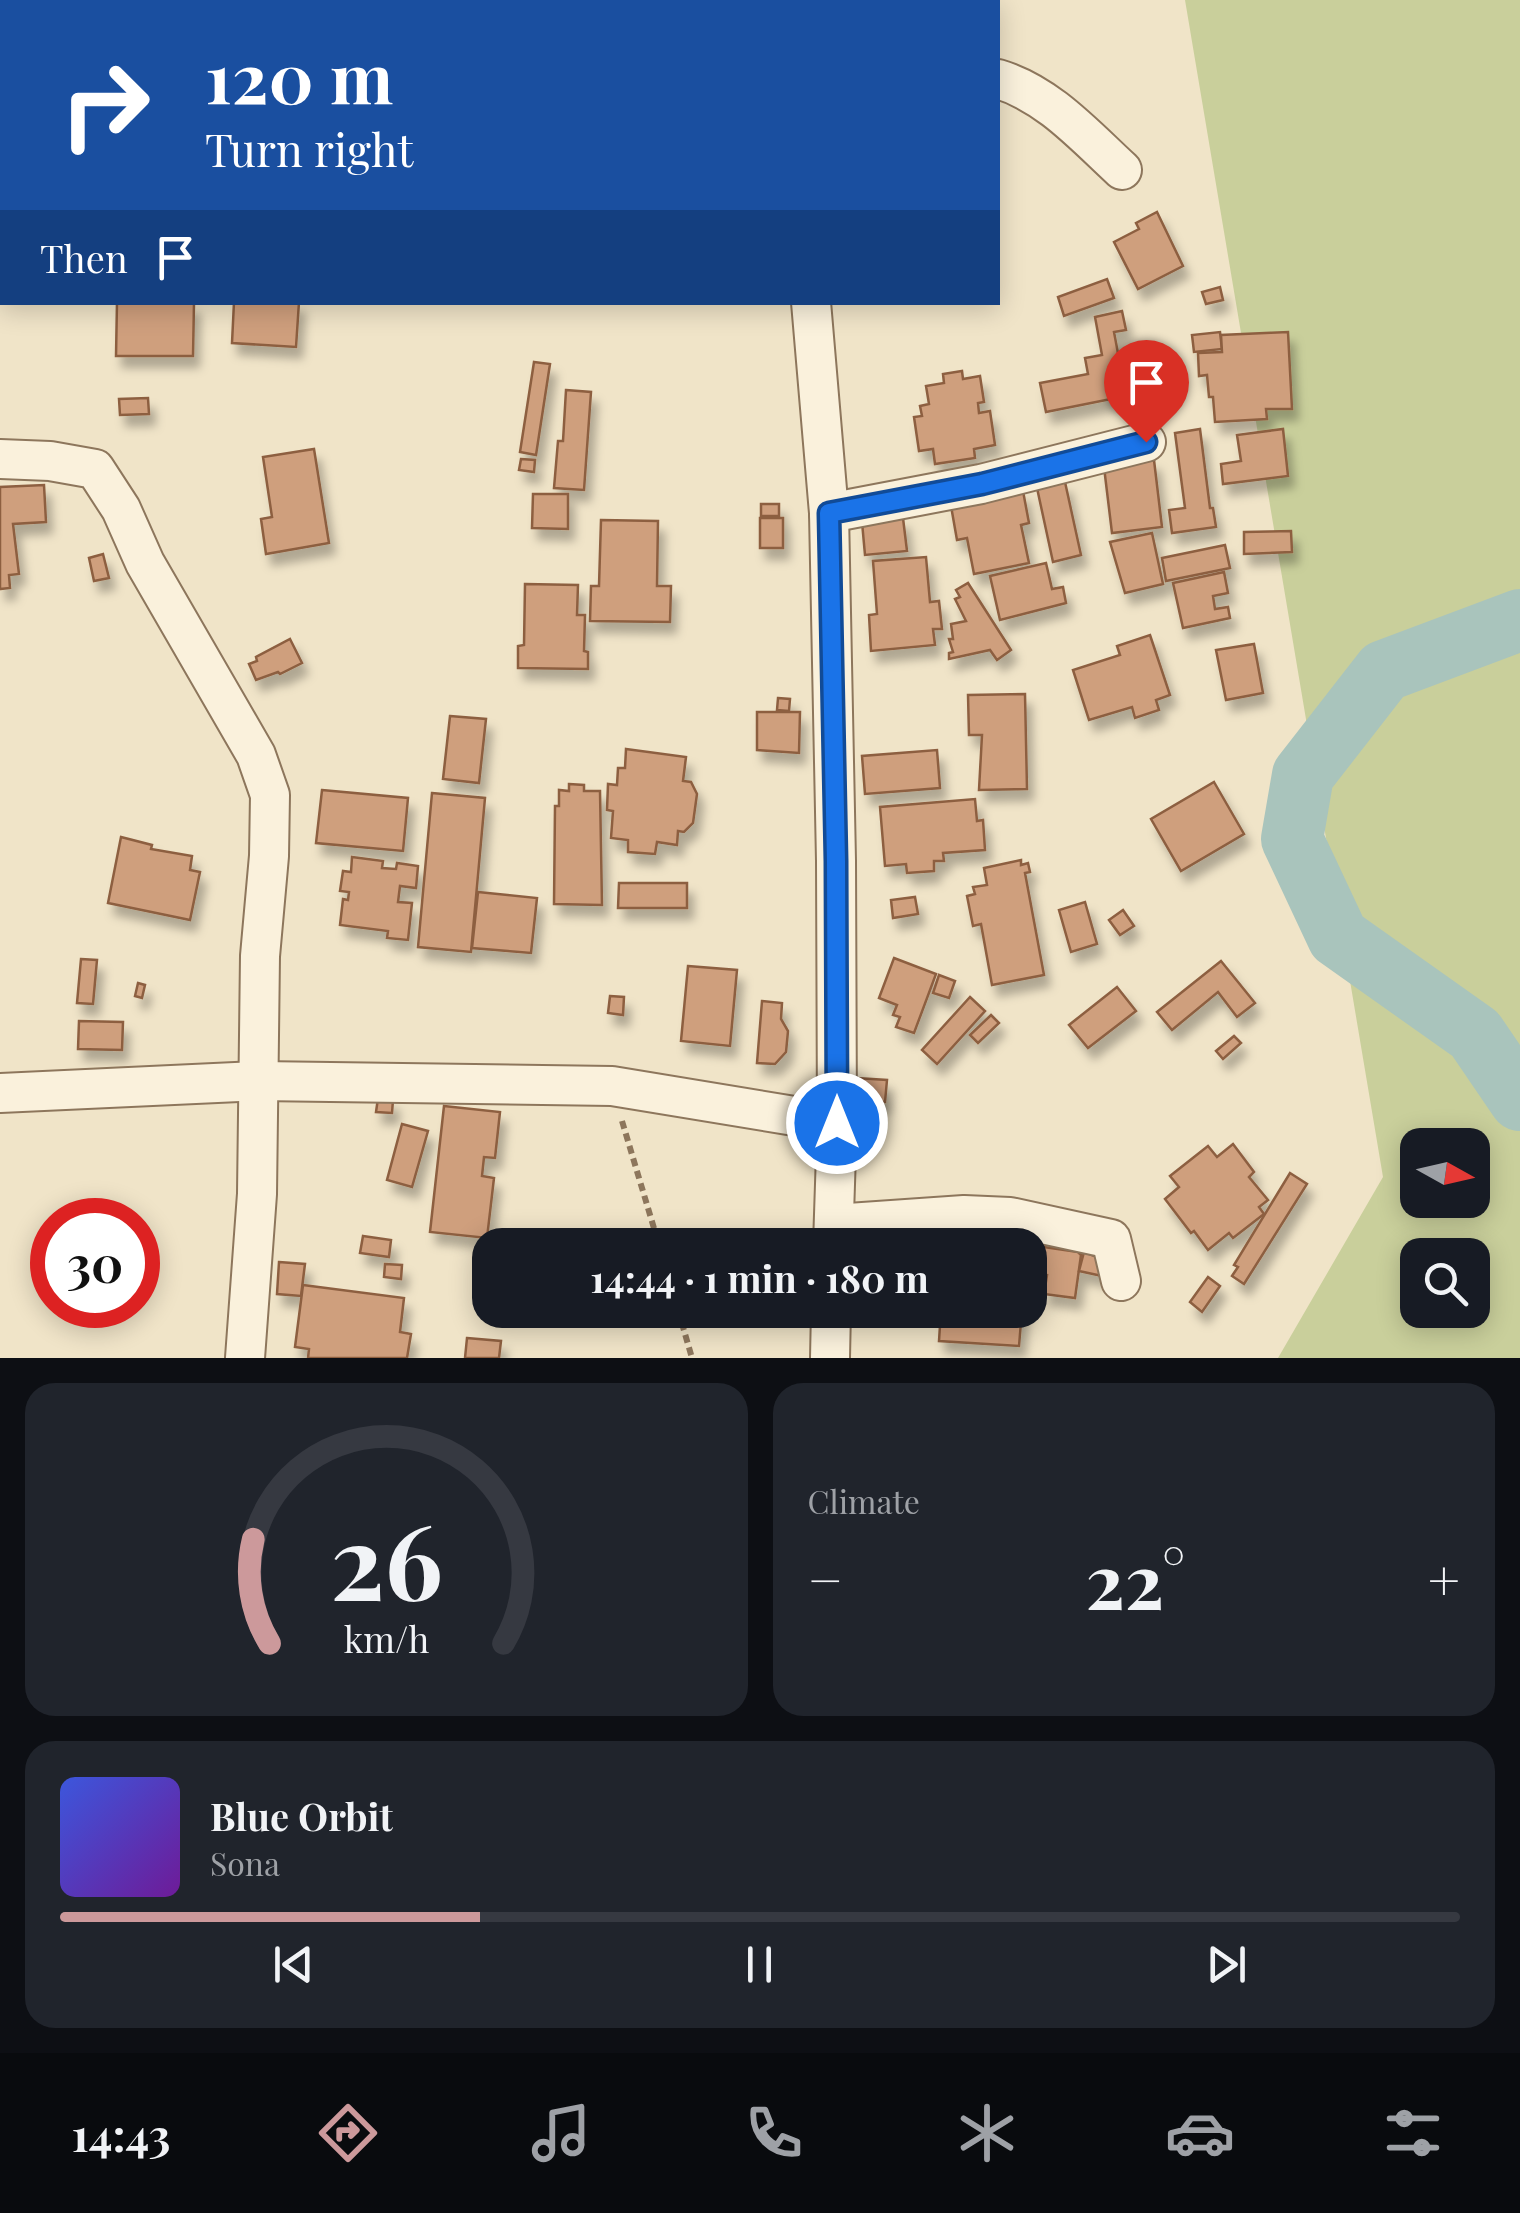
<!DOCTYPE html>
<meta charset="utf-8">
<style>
body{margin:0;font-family:"Playfair Display",serif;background:#20242c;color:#f1f3f6;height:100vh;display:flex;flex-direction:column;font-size:38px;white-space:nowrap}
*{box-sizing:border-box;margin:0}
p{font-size:32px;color:#9ea1a6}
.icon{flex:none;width:55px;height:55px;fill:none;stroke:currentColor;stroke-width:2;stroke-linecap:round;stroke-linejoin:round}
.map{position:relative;height:1358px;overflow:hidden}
.details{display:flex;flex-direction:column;gap:25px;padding:25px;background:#0d0f14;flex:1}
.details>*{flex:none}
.hud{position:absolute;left:0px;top:0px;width:1000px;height:305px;box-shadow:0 5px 25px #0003;background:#1a4fa0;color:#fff;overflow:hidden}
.needle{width:65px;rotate:98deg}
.buttons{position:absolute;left:1400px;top:1128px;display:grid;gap:20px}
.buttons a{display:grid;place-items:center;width:90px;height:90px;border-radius:20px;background:#171b24;box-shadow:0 5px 25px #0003;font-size:50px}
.speed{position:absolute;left:30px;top:1198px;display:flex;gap:20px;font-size:50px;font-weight:700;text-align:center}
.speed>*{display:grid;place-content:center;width:130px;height:130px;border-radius:50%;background:#171b24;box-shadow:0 5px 25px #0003;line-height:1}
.speed .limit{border:15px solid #d22;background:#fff;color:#111}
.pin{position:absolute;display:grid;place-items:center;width:85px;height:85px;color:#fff;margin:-102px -42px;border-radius:50% 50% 50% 0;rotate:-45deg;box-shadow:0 0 10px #0007}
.pin .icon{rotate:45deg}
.me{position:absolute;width:110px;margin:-55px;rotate:0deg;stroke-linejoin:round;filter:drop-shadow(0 0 8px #0008)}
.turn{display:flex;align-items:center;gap:35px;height:210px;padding:0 40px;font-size:45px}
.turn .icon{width:130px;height:130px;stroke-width:2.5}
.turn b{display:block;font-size:70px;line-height:85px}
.then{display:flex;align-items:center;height:95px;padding:0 40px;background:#0003;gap:20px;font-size:38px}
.big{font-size:75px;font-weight:700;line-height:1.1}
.details .tile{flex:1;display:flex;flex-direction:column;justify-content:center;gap:15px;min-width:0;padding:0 35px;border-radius:30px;background:#20242c}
.details .dial{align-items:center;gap:0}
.dial svg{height:260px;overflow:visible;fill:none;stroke:#363941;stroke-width:7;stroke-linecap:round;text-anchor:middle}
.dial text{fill:#f1f3f6;stroke:none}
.song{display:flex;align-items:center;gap:30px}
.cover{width:120px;height:120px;border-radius:15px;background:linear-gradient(135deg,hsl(230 70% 55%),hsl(280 70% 35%))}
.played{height:10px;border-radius:5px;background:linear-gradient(90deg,#cc999b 30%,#363941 30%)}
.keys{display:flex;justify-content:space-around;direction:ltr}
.heat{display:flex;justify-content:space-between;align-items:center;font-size:55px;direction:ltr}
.details .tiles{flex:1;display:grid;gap:25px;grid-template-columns:1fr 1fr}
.tile:last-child{grid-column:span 2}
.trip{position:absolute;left:472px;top:1228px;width:575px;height:100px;border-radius:30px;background:#171b24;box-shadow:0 5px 25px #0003;font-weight:700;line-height:100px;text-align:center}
.menu{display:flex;height:160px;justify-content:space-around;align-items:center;background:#090b0e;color:#9ea1a6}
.menu .icon{width:70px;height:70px}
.menu .selected{color:#cc999b}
.menu b{font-size:45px;color:#f1f3f6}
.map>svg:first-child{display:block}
.green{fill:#c9cf9b;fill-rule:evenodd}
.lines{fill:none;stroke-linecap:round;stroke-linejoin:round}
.river{stroke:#a9c4bc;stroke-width:62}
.building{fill:#cf9f7d;stroke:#8d5f41;stroke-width:2.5;filter:url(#shadow)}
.street-casing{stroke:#8d765c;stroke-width:42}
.path{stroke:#8d765c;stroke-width:6;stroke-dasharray:8 5;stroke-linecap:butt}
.street{stroke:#faf1dc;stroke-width:38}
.route-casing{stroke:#114b97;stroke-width:25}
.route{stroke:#1a73e8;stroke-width:18}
</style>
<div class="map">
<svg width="1520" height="1358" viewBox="0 0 1520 1358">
<defs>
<filter id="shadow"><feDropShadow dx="6" dy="11" stdDeviation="5" flood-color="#0004"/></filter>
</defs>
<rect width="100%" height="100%" fill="#f0e4c8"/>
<path class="green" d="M1185 0H1520V1358H1278L1383 1177ZM1418 1145H1472V1200H1418ZM1418 1255H1472V1310H1418Z"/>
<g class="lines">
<path class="river" d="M1520 620 1384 671 1303 775 1292 839 1338 937 1475 1034 1520 1100"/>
</g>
<g class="building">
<rect x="0" y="26" width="2" height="60"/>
<path d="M1157 212 1183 266 1138 289 1114 242 1139 229 1136 223Z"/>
<path d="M1107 279 1114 298 1064 316 1058 297Z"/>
<path d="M1220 287 1223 300 1206 304 1202 292Z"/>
<path d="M117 302 194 303 193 356H116Z"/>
<path d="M234 302H299L296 347 232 343Z"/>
<path d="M1122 311 1126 330 1114 332 1126 396 1046 412 1040 383 1088 374 1085 358 1102 355 1095 317Z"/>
<path d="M1220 332 1222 349 1194 352 1192 335Z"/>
<path d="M1288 332 1292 409H1266L1267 419 1215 422 1213 397H1209L1207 375 1199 376 1198 353 1222 352 1221 335Z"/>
<path d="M534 362 550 364 536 455 520 452Z"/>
<path d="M962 371 963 379 980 376 984 402 978 403 979 413 990 411 995 445 974 449 975 458 935 464 933 449 919 451 914 417 922 416 920 406 929 404 926 386 944 383 943 374Z"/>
<path d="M566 390 591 392 584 490 554 488 558 441H563Z"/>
<path d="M148 398 149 414 120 415 119 399Z"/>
<path d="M1200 429 1210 508H1213L1216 527 1172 533 1169 510 1185 508 1175 433Z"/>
<path d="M1283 429 1288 476 1223 484 1221 464 1241 461 1237 435Z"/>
<path d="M314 449 329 543 266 554 261 519 272 517 263 457Z"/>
<path d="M521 459 535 460 534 472 519 470Z"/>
<path d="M1154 460 1162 527 1112 533 1104 467Z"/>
<path d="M1065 482 1081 555 1053 562 1037 488Z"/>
<path d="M44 485 46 522 13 524 19 574 9 575 10 588 0 589V487Z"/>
<path d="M1023 491 1029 523 1021 525 1029 563 974 574 967 538 957 540 951 506Z"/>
<path d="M533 494H568V529L532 528Z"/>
<rect x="761" y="504" width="18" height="12"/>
<rect x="760" y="518" width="23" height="30"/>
<path d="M903 518 907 551 865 555 862 522Z"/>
<path d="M601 520 658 521 657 586H671L670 622 590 621 591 586H599Z"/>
<path d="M1291 531 1292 552 1244 554V532Z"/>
<path d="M1152 533 1163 584 1125 593 1110 542Z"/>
<path d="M1225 545 1230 568 1166 581 1162 558Z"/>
<path d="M103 554 109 578 94 581 89 558Z"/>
<path d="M926 557 930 602 939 601 942 629H933L935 645 871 651 869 615 877 614 873 561Z"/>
<path d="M1046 563 1052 589 1063 587 1066 603 1000 620 990 576Z"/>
<path d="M1224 572 1228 593 1213 596 1215 609 1228 607 1230 618 1183 628 1173 583Z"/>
<path d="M968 583 1011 650 997 660 990 650 949 659V653L953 652 949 639H953L951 624 966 621 955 599 960 597 956 590Z"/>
<path d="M525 584 578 585 577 615H585L584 651 588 652V669L518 668V646L524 645Z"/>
<path d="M1150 635 1170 695 1156 700 1159 710 1135 718 1132 707 1089 720 1073 670 1120 655 1117 646Z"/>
<path d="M290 639 302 663 280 674 278 672 256 680 249 664 257 661 256 657Z"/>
<path d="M1254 644 1263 693 1226 700 1216 650Z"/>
<path d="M1025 694 1027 789 979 790 982 735H969L968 695Z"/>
<path d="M778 698 790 699 789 711 777 710Z"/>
<path d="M757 712H800L799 753 757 750Z"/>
<path d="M450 716 486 719 479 783 443 779Z"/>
<path d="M626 749 686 757 683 781 691 782 697 794 693 823 684 832 678 831 677 845 657 842 655 854 628 852V840L611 838 613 811 607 810 608 784 617 785 618 768H625Z"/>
<path d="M937 750 940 788 865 794 862 756Z"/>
<path d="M1214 782 1244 834 1181 871 1151 819Z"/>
<path d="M569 784 584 785V791H600L602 905 554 904 555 806H559V790L569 791Z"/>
<path d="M322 790 408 798 403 851 316 843Z"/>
<path d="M432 793 485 798 471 952 418 947Z"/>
<path d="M975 799 977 821 983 820 985 850 943 853 944 861H934V871L907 873 906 864 885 866 880 807Z"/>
<path d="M121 837 152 845 151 849 192 856 190 870 200 872 190 920 108 903Z"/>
<path d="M352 857 383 861 382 868 396 869 397 863 418 866 416 888 400 886 398 902 412 903 408 940 387 938 388 931 340 925 343 899 348 900 349 892 340 891 343 871 351 872Z"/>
<path d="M1021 860V865L1028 863 1030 872 1025 873 1044 975 992 985 981 924 973 926 967 896 975 894 973 887 987 885 984 868Z"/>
<path d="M619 883H687V908H618Z"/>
<path d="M478 892 537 898 531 953 472 948Z"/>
<path d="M915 897 918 914 893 918 891 900Z"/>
<path d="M1085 902 1097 944 1071 952 1059 910Z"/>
<path d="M1123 910 1134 926 1120 935 1109 920Z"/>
<path d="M894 958 936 974 914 1033 896 1027 900 1017 893 1015 897 1005 879 998Z"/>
<path d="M81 959 97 960 93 1004 77 1003Z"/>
<path d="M1221 961 1255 1003 1237 1017 1218 992 1172 1030 1157 1012Z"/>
<path d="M688 966 737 970 730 1046 681 1041Z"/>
<path d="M939 975 955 981 949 998 933 993Z"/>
<path d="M138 983 145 985 142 998 135 996Z"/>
<path d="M1117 987 1136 1011 1088 1048 1069 1025Z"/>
<path d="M610 996 624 997 623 1015 608 1013Z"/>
<path d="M970 997 985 1011 937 1064 922 1050Z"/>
<path d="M762 1001 782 1003 781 1019 788 1031 786 1052 775 1064 757 1063Z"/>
<path d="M991 1015 999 1023 978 1043 970 1035Z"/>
<path d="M79 1021 123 1022 122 1050 78 1049Z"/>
<path d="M1234 1036 1241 1043 1223 1059 1216 1051Z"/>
<path d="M856 1078 887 1080 885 1102 854 1100Z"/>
<path d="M378 1098 393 1100 392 1113 376 1112Z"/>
<path d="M444 1106 500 1112 495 1158 484 1157 482 1176 494 1178 487 1238 430 1232Z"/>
<path d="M402 1124 428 1131 412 1187 387 1180Z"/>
<path d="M1233 1144 1254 1172 1249 1177 1268 1200 1259 1207 1264 1214 1233 1238 1229 1233 1208 1250 1194 1231 1191 1233 1165 1199 1179 1187 1170 1176 1208 1146 1217 1157Z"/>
<path d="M1290 1173 1307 1184 1244 1284 1232 1276 1238 1267 1234 1265Z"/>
<path d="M363 1236 391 1240 389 1257 360 1253Z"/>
<path d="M1037 1246 1078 1252 1081 1255 1075 1298 1044 1294 1047 1275 1037 1274 1038 1265H1035Z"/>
<path d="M1084 1252 1105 1260 1102 1276 1079 1271Z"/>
<path d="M279 1262 305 1264 301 1296 277 1294Z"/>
<path d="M385 1264 402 1265 401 1279 384 1277Z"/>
<path d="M1208 1277 1220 1286 1202 1312 1190 1302Z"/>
<path d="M303 1285 404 1298 400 1332 411 1334 407 1358H308L309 1349 295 1347Z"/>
<path d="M941 1310H1022L1019 1346 939 1341Z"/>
<path d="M467 1338 501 1341 499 1358H465Z"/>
</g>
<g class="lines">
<g class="street-casing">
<g id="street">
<path d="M724 0 738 2"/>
<path d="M998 79C1048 94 1084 135 1122 170"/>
<path d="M811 302 829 513 836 861 837 1123 833 1245"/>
<path d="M0 459 50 461 95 469 121 509 145 563 256 755 270 795 269 856 260 956 257 1194 245 1358"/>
<path d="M829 513 981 484 1146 442"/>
<path d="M0 1093 259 1081 612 1086 837 1123"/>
<path d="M834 1224 964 1215 1010 1217 1111 1239 1121 1281"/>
<path d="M830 1358 831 1310"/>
</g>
</g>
<g class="path">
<path d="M622 1121 659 1245"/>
<path d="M678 1310 692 1358"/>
</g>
<use href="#street" class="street"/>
</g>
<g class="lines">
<g class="route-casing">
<path id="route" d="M837 1123 836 861 829 513 982 484 1146 442"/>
</g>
<use href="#route" class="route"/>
</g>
</svg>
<div class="buttons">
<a><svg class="needle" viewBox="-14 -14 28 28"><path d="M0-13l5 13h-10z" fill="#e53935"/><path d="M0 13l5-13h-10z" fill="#9ea1a6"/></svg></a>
<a><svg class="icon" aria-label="search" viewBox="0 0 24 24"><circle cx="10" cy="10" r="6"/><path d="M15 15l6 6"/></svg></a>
</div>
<div class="speed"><div class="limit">30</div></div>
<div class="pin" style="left:1146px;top:442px;background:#d93025"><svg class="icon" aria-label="arrive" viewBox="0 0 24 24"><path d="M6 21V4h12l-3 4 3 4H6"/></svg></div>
<svg class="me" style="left:837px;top:1123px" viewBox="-20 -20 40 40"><circle r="17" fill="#1a73e8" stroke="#fff" stroke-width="3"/><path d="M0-11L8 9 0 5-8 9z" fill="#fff"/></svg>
<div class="trip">14:44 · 1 min · 180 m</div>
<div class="hud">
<div class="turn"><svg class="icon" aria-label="right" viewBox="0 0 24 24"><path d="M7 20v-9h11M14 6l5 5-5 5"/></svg><div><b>120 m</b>Turn right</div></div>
<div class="then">Then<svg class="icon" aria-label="arrive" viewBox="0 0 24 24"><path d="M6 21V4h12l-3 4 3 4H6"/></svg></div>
</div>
</div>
<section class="details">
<div class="tiles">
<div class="tile dial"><svg viewBox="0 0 100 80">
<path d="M14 69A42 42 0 1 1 86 69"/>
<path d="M14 69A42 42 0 0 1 9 37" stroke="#cc999b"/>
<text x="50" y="56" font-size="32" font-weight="700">26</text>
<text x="50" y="72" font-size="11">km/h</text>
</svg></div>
<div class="tile"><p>Climate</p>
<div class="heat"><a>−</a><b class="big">22°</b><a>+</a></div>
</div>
<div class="tile">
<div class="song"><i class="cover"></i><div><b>Blue Orbit</b><p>Sona</p></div></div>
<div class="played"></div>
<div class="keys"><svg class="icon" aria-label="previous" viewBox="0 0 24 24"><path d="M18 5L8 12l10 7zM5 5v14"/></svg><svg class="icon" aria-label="pause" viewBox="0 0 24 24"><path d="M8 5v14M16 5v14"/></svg><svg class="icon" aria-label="next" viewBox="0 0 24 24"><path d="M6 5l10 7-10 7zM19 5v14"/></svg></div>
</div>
</div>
</section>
<nav class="menu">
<b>14:43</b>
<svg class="icon selected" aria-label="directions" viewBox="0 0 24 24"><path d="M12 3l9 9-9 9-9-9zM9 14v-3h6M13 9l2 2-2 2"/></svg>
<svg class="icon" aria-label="music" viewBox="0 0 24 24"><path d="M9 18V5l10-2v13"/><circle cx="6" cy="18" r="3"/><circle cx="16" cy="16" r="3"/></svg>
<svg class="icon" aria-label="phone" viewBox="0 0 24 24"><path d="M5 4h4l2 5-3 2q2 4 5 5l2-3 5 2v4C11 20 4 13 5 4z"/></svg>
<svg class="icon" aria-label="climate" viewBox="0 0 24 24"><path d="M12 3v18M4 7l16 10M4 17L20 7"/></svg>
<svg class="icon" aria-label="car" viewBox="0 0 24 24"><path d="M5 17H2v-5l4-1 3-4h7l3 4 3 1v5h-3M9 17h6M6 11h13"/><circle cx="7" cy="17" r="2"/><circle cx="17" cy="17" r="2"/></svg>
<svg class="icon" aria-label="filters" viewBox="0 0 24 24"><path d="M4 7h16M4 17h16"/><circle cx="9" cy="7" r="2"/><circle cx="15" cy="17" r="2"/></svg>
</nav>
